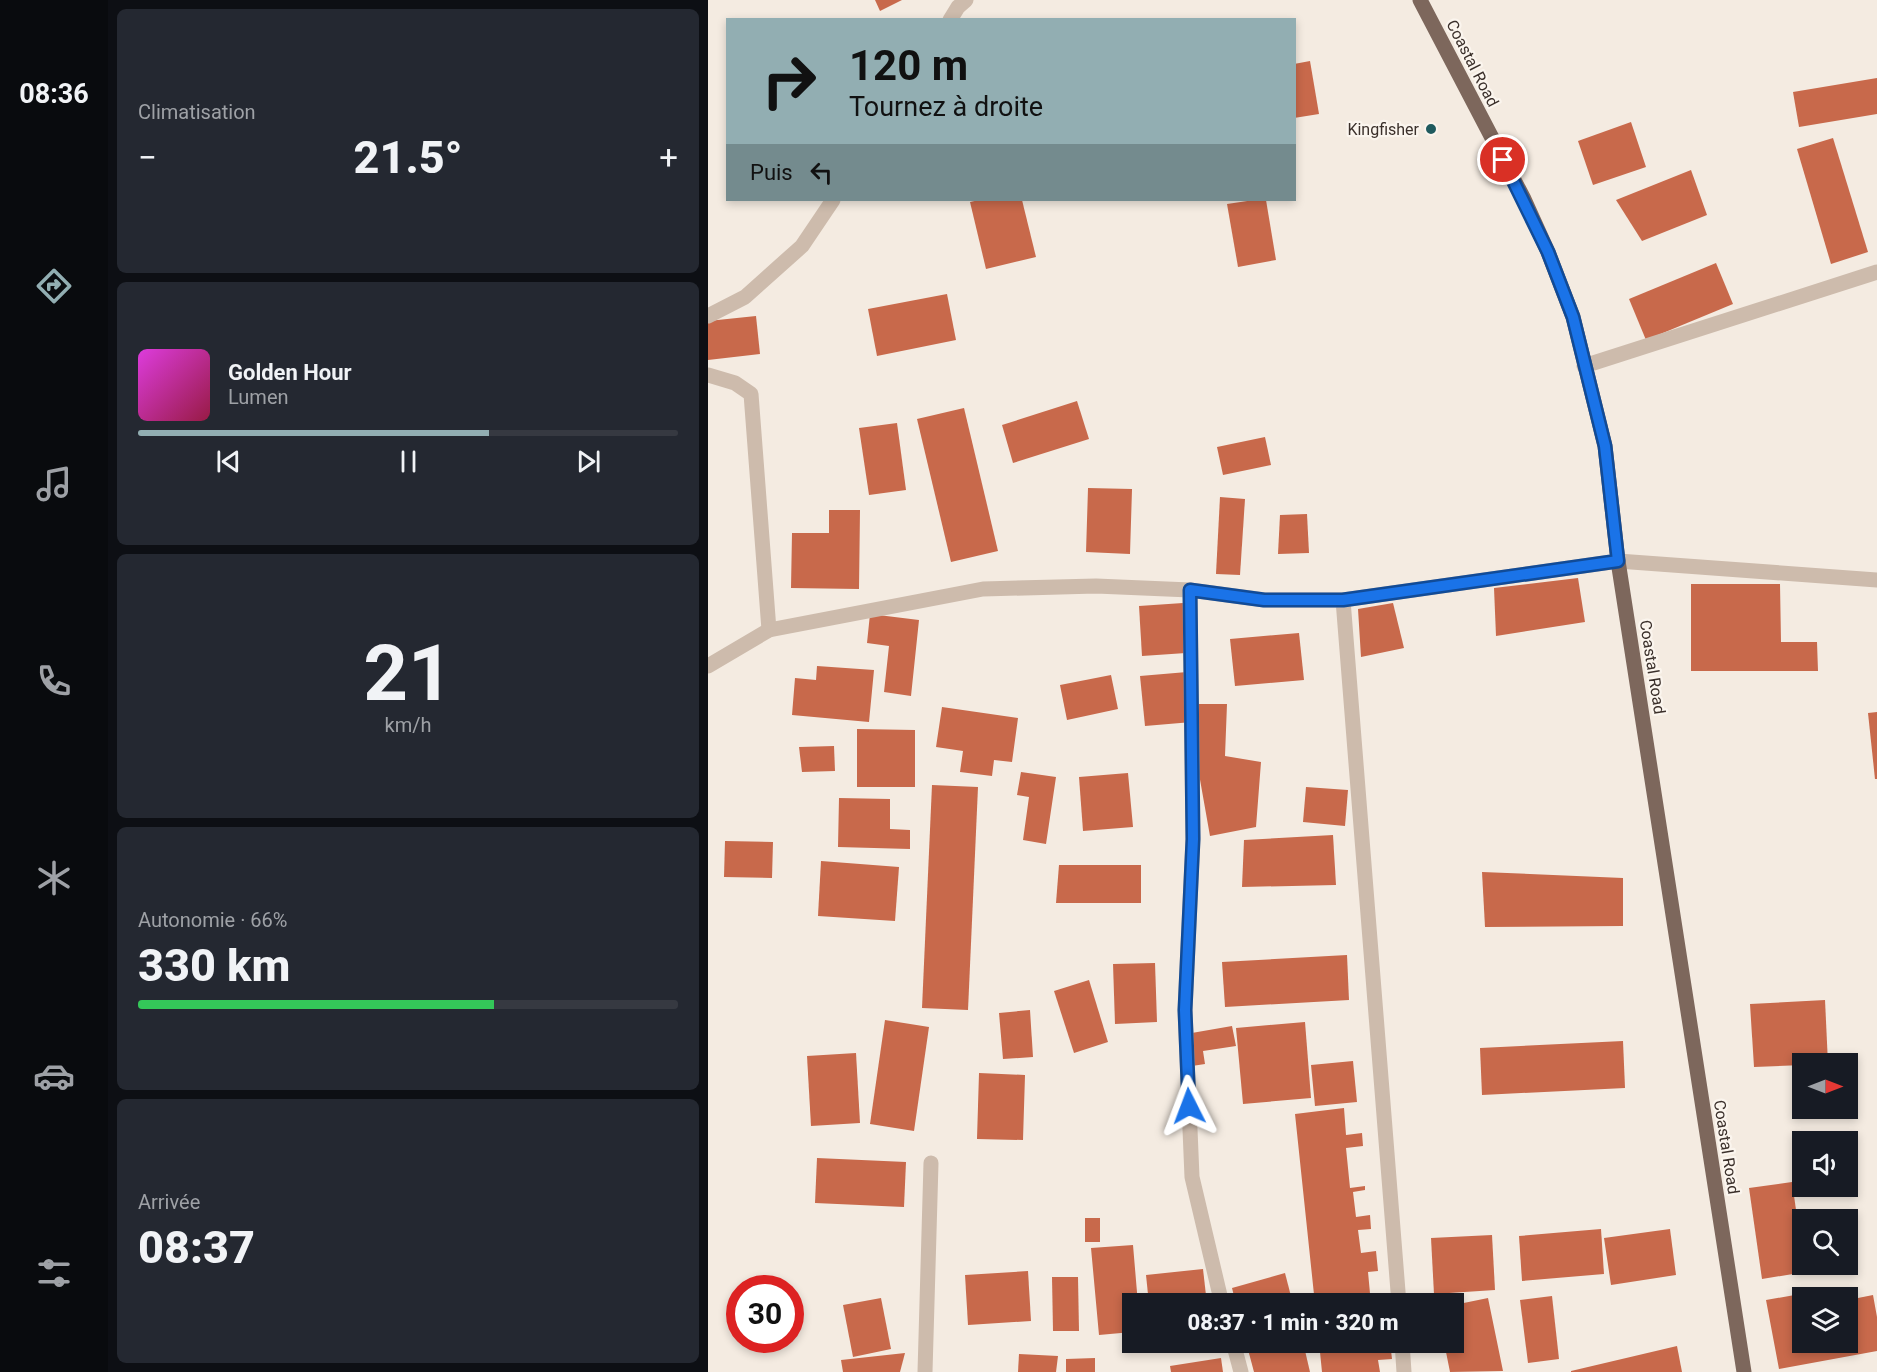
<!DOCTYPE html>
<html lang="fr">
<meta charset="utf-8">
<style>
body{margin:0;font-family:Roboto,sans-serif;background:#242831;color:#f1f3f6;height:100vh;display:flex;flex-direction:column;font-size:22px;white-space:nowrap}
*{box-sizing:border-box;margin:0}
p{font-size:20px;color:#9ea1a6}
.icon{flex:none;width:33px;height:33px;fill:none;stroke:currentColor;stroke-width:2;stroke-linecap:round;stroke-linejoin:round}
.map{position:relative;flex:1;overflow:hidden}
.side{display:flex;flex-direction:column;gap:9px;padding:9px;background:#0d0f14;width:600px}
.side>*{flex:none}
.top-card{position:absolute;left:18px;top:18px;width:570px;height:183px;border-radius:0px;box-shadow:0 3px 9px #0003;background:#92aeb2;color:#111;overflow:hidden}
.needle{width:39px;rotate:90deg}
.fabs{position:absolute;left:1084px;top:1053px;display:grid;gap:12px}
.fabs a{display:grid;place-items:center;width:66px;height:66px;border-radius:0px;background:#171b24;box-shadow:0 3px 9px #0003;font-size:30px}
.speed{position:absolute;left:18px;top:1275px;display:flex;gap:12px;font-size:30px;font-weight:700;text-align:center}
.speed>*{display:grid;place-content:center;width:78px;height:78px;border-radius:50%;background:#171b24;box-shadow:0 3px 9px #0003;line-height:1}
.speed .limit{border:9px solid #d22;background:#fff;color:#111}
.pin{position:absolute;display:grid;place-items:center;width:51px;height:51px;color:#fff;margin:-26px;border:3px solid #fff;border-radius:50%;box-shadow:0 2px 6px #0007}
.me{position:absolute;width:66px;margin:-33px;rotate:357deg;stroke-linejoin:round;filter:drop-shadow(0 0 4px #0008)}
.turn{display:flex;align-items:center;gap:21px;height:126px;padding:0 24px;font-size:27px}
.turn .icon{width:78px;height:78px;stroke-width:2.5}
.turn b{display:block;font-size:42px;line-height:51px}
.then{display:flex;align-items:center;height:57px;padding:0 24px;background:#0003;gap:12px;font-size:22px}
.big{font-size:45px;font-weight:800;line-height:1.1}
.side .tile{flex:1;display:flex;flex-direction:column;justify-content:center;gap:9px;min-width:0;padding:0 21px;border-radius:9px;background:#242831}
.side .dial{align-items:center;gap:0}
.dial b{font-size:78px;line-height:1}
.song{display:flex;align-items:center;gap:18px}
.cover{width:72px;height:72px;border-radius:9px;background:linear-gradient(135deg,hsl(300 70% 55%),hsl(340 70% 35%))}
.played{height:6px;border-radius:3px;background:linear-gradient(90deg,#92aeb2 65%,#363941 65%)}
.keys{display:flex;justify-content:space-around;direction:ltr}
.heat{display:flex;justify-content:space-between;align-items:center;font-size:33px;direction:ltr}
.charge{height:9px;border-radius:4px;background:linear-gradient(90deg,#34c759 66%,#363941 0)}
.trip{position:absolute;left:414px;top:1293px;width:342px;height:60px;border-radius:0px;background:#171b24;box-shadow:0 3px 9px #0003;font-weight:800;line-height:60px;text-align:center}
main{display:flex;flex:1;min-height:0}
.tab-bar{display:flex;flex-direction:column;width:108px;justify-content:space-around;align-items:center;background:#090b0e;color:#9ea1a6}
.tab-bar .icon{width:42px;height:42px}
.tab-bar .current{color:#92aeb2}
.tab-bar b{font-size:27px;color:#f1f3f6}
.map>svg:first-child{display:block}
.building{fill:#c8694b}
.lines{fill:none;stroke-linecap:round;stroke-linejoin:round}
.minor{stroke:#cdbbac;stroke-width:15}
.major{stroke:#7d675c;stroke-width:15}
.route-casing{stroke:#114b97;stroke-width:15}
.route{stroke:#1a73e8;stroke-width:10}
.poi-dot{fill:#1f5a5e;stroke:#fbf5ee;stroke-width:2}
.labels{text-anchor:middle;stroke-width:4.5;stroke-linejoin:round;paint-order:stroke}
.street-label{font-size:16px;fill:#3b302b;stroke:#fbf5ee}
.poi-label{font-size:16px;fill:#3b302b;stroke:#fbf5ee;text-anchor:end}
</style>
<main>
<nav class="tab-bar">
<b>08:36</b>
<svg class="icon current" aria-label="directions" viewBox="0 0 24 24"><path d="M12 3l9 9-9 9-9-9zM9 14v-3h6M13 9l2 2-2 2"/></svg>
<svg class="icon" aria-label="music" viewBox="0 0 24 24"><path d="M9 18V5l10-2v13"/><circle cx="6" cy="18" r="3"/><circle cx="16" cy="16" r="3"/></svg>
<svg class="icon" aria-label="phone" viewBox="0 0 24 24"><path d="M5 4h4l2 5-3 2q2 4 5 5l2-3 5 2v4C11 20 4 13 5 4z"/></svg>
<svg class="icon" aria-label="climate" viewBox="0 0 24 24"><path d="M12 3v18M4 7l16 10M4 17L20 7"/></svg>
<svg class="icon" aria-label="car" viewBox="0 0 24 24"><path d="M5 17H2v-5l4-1 3-4h7l3 4 3 1v5h-3M9 17h6M6 11h13"/><circle cx="7" cy="17" r="2"/><circle cx="17" cy="17" r="2"/></svg>
<svg class="icon" aria-label="filters" viewBox="0 0 24 24"><path d="M4 7h16M4 17h16"/><circle cx="9" cy="7" r="2"/><circle cx="15" cy="17" r="2"/></svg>
</nav>
<section class="side">
<div class="tile"><p>Climatisation</p>
<div class="heat"><a>−</a><b class="big">21.5°</b><a>+</a></div>
</div>
<div class="tile">
<div class="song"><i class="cover"></i><div><b>Golden Hour</b><p>Lumen</p></div></div>
<div class="played"></div>
<div class="keys"><svg class="icon" aria-label="previous" viewBox="0 0 24 24"><path d="M18 5L8 12l10 7zM5 5v14"/></svg><svg class="icon" aria-label="pause" viewBox="0 0 24 24"><path d="M8 5v14M16 5v14"/></svg><svg class="icon" aria-label="next" viewBox="0 0 24 24"><path d="M6 5l10 7-10 7zM19 5v14"/></svg></div>
</div>
<div class="tile dial"><b>21</b><p>km/h</p></div>
<div class="tile"><p>Autonomie · 66%</p><b class="big">330 km</b><div class="charge"></div></div>
<div class="tile"><p>Arrivée</p><b class="big">08:37</b></div>
</section>
<div class="map">
<svg width="1169" height="1372" viewBox="0 0 1169 1372">
<rect width="100%" height="100%" fill="#f4ebe1"/>
<g class="building">
<path d="M167 0H194L172 11Z"/>
<path d="M602 61 611 114 586 118V64Z"/>
<path d="M1169 78V114L1091 127 1085 92Z"/>
<path d="M923 122 938 167 885 185 870 141Z"/>
<path d="M1125 138 1160 252 1123 264 1089 149Z"/>
<path d="M983 170 999 215 934 241 908 200Z"/>
<path d="M271 200H314L328 257 278 269 262 202Z"/>
<path d="M546 200H558L568 260 530 267 519 204Z"/>
<path d="M1008 263 1025 304 938 340 921 299Z"/>
<path d="M239 294 248 340 169 356 160 309Z"/>
<path d="M48 316 52 354 0 360V321Z"/>
<path d="M369 401 381 439 305 463 294 425Z"/>
<path d="M256 408 290 551 243 562 209 419Z"/>
<path d="M189 423 198 490 161 495 151 428Z"/>
<path d="M557 437 563 465 515 475 509 447Z"/>
<path d="M380 488 424 489 422 554 378 552Z"/>
<path d="M512 497 537 499 532 575 508 574Z"/>
<path d="M121 510H152L151 589 83 588 84 533H121Z"/>
<path d="M599 514 601 553 570 554 572 515Z"/>
<path d="M870 578 877 622 788 636 786 588Z"/>
<path d="M983 584H1072L1073 642H1109L1110 671H983Z"/>
<path d="M475 603 478 653 434 656 431 606Z"/>
<path d="M685 603 696 648 653 657 650 609Z"/>
<path d="M162 614 211 620 203 696 176 692 181 646 159 643Z"/>
<path d="M591 633 596 680 527 686 522 639Z"/>
<path d="M109 666 166 670 161 722 84 715 87 678 108 680Z"/>
<path d="M479 672 484 722 437 726 432 676Z"/>
<path d="M403 675 410 709 359 720 352 685Z"/>
<path d="M490 704H519L517 756 553 762 548 827 502 836 488 757Z"/>
<path d="M234 707 310 718 304 762 286 760 284 776 252 772 255 751 228 747Z"/>
<path d="M1169 712V779H1167L1160 713Z"/>
<path d="M149 729 207 730V787H149Z"/>
<path d="M126 746 127 771 94 772 91 747Z"/>
<path d="M313 772 348 777 338 844 315 840 321 797 309 795Z"/>
<path d="M420 773 425 827 375 831 371 777Z"/>
<path d="M224 785 270 787 260 1010 214 1008Z"/>
<path d="M598 787 640 790 637 826 595 822Z"/>
<path d="M131 798 182 799V829L202 830V849L130 847Z"/>
<path d="M625 835 628 885 534 887 536 840Z"/>
<path d="M17 841 65 842 64 878 16 877Z"/>
<path d="M113 861 191 867 187 921 110 916Z"/>
<path d="M351 865H433V903H348Z"/>
<path d="M774 872 915 878V926L777 927Z"/>
<path d="M639 955 641 1000 517 1007 514 962Z"/>
<path d="M447 963 449 1022 407 1024 405 964Z"/>
<path d="M381 980 400 1042 366 1053 346 991Z"/>
<path d="M1117 1000 1120 1064 1046 1067 1042 1004Z"/>
<path d="M322 1010 325 1057 295 1059 291 1013Z"/>
<path d="M177 1020 221 1027 206 1131 162 1124Z"/>
<path d="M597 1022 603 1098 535 1104 528 1028Z"/>
<path d="M524 1026 528 1046 495 1051 497 1064 484 1066 478 1034Z"/>
<path d="M915 1041 917 1088 774 1095 772 1048Z"/>
<path d="M148 1053 152 1123 103 1126 99 1056Z"/>
<path d="M645 1061 649 1102 607 1106 603 1065Z"/>
<path d="M271 1073 317 1075 315 1140 269 1139Z"/>
<path d="M636 1108 638 1135 654 1133 655 1146 638 1148 642 1188 657 1186V1190L645 1192 648 1217 662 1215 663 1229 650 1230 653 1253 668 1251 670 1271 660 1272 663 1304H607L587 1114Z"/>
<path d="M109 1158 198 1162 196 1207 107 1203Z"/>
<path d="M1084 1182 1097 1272 1054 1279 1041 1188Z"/>
<rect x="377" y="1218" width="15" height="24"/>
<path d="M893 1229 896 1274 814 1281 811 1236Z"/>
<path d="M962 1229 968 1275 903 1285 896 1238Z"/>
<path d="M784 1235 787 1290 726 1294 723 1238Z"/>
<path d="M425 1245 430 1304H424V1332L391 1335 383 1248Z"/>
<path d="M495 1269 499 1304H441L438 1275Z"/>
<path d="M320 1271 323 1321 260 1325 257 1275Z"/>
<path d="M577 1273 585 1304H528L524 1288Z"/>
<path d="M344 1277H370L371 1331H345Z"/>
<path d="M1098 1293 1099 1298H1095V1342H1140V1300L1165 1295 1169 1317V1351L1071 1369 1058 1300Z"/>
<path d="M844 1296 851 1359 820 1363 812 1300Z"/>
<path d="M173 1298 183 1349 145 1357 135 1305Z"/>
<path d="M780 1298 795 1371 742 1372 736 1342H746V1305Z"/>
<path d="M538 1342H595L602 1372H546Z"/>
<path d="M611 1342H682L684 1359 670 1360 672 1372H614Z"/>
<path d="M969 1346 974 1372H863V1371Z"/>
<path d="M197 1353 192 1372H135L133 1360Z"/>
<path d="M311 1354 350 1356 348 1372H310Z"/>
<path d="M387 1358V1372H358V1359Z"/>
<path d="M513 1358 515 1372H463L462 1366Z"/>
</g>
<g class="lines">
<g class="minor">
<path d="M242 20 250 7 258 0"/>
<path d="M0 316 37 297 94 246 125 200"/>
<path d="M876 366 1169 272"/>
<path d="M0 375 27 383 43 394 61 630"/>
<path d="M482 590 485 839 477 1010 484 1177 514 1304"/>
<path d="M635 600 691 1304"/>
<path d="M0 666 61 630 275 589 388 586 482 590 557 600H635L910 561 1169 580"/>
<path d="M525 1342 533 1372"/>
<path d="M694 1342 696 1372"/>
<path d="M217 1372 223 1163"/>
</g>
<path class="major" d="M712 0 816 199 840 252 865 317 897 446 910 561 1036 1372"/>
</g>
<g class="lines">
<g class="route-casing">
<path id="route" d="M481 1106 477 1010 485 839 482 590 556 600H635L910 561 897 446 865 317 840 252 795 160"/>
</g>
<use href="#route" class="route"/>
</g>
<circle class="poi-dot" cx="723" cy="129" r="6"/>
<g class="labels">
<g class="street-label">
<text transform="translate(765 63) rotate(63)" y="6">Coastal Road</text>
<text transform="translate(945 667) rotate(81)" y="6">Coastal Road</text>
<text transform="translate(1019 1147) rotate(81)" y="6">Coastal Road</text>
</g>
<g class="poi-label">
<text x="711" y="135">Kingfisher</text>
</g>
</g>
</svg>
<div class="fabs">
<a><svg class="needle" viewBox="-14 -14 28 28"><path d="M0-13l5 13h-10z" fill="#e53935"/><path d="M0 13l5-13h-10z" fill="#9ea1a6"/></svg></a>
<a><svg class="icon" aria-label="sound" viewBox="0 0 24 24"><path d="M4 9h4l5-4v14l-5-4H4zM17 9q2 3 0 6"/></svg></a>
<a><svg class="icon" aria-label="search" viewBox="0 0 24 24"><circle cx="10" cy="10" r="6"/><path d="M15 15l6 6"/></svg></a>
<a><svg class="icon" aria-label="layers" viewBox="0 0 24 24"><path d="M12 4l9 5-9 5-9-5zM3 14l9 5 9-5"/></svg></a>
</div>
<div class="speed"><div class="limit">30</div></div>
<div class="pin" style="left:795px;top:160px;background:#d93025"><svg class="icon" aria-label="arrive" viewBox="0 0 24 24"><path d="M6 21V4h12l-3 4 3 4H6"/></svg></div>
<svg class="me" style="left:481px;top:1106px" viewBox="-20 -20 40 40"><path d="M0-17L14 15 0 8-14 15z" fill="#1a73e8" stroke="#fff" stroke-width="4"/></svg>
<div class="trip">08:37 · 1 min · 320 m</div>
<div class="top-card">
<div class="turn"><svg class="icon" aria-label="right" viewBox="0 0 24 24"><path d="M7 20v-9h11M14 6l5 5-5 5"/></svg><div><b>120 m</b>Tournez à droite</div></div>
<div class="then">Puis<svg class="icon" aria-label="left" viewBox="0 0 24 24"><path d="M17 20v-9H6M10 6l-5 5 5 5"/></svg></div>
</div>
</div>
</main>
